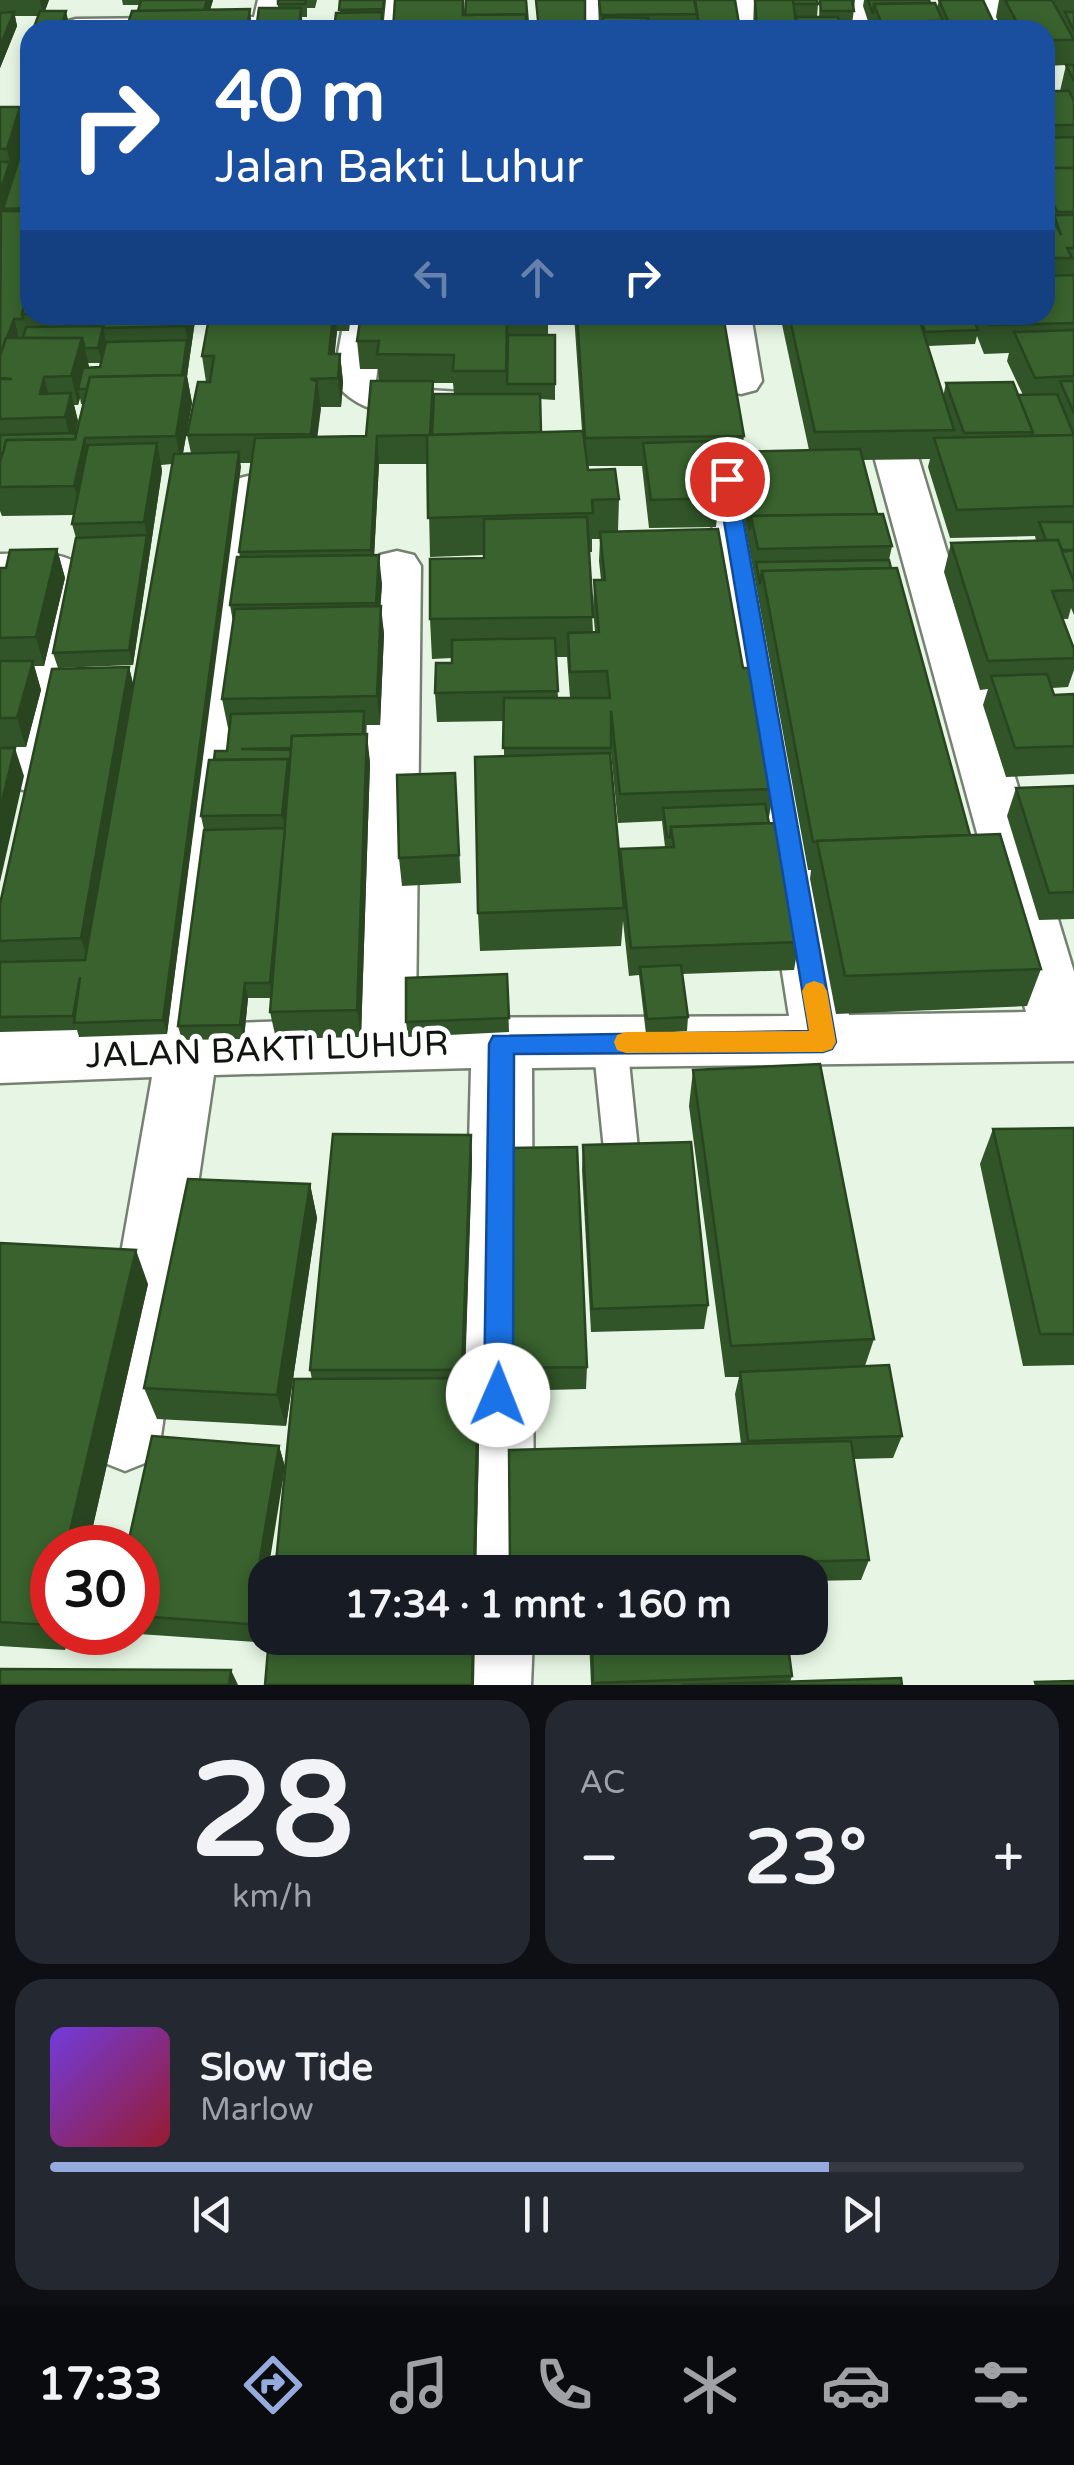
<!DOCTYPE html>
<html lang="id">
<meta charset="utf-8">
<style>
body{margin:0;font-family:"Varela Round",sans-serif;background:#242831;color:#f1f3f6;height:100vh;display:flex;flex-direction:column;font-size:38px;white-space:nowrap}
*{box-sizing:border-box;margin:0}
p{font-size:32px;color:#9ea1a6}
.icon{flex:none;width:55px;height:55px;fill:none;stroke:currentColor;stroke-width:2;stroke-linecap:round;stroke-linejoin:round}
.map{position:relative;height:1685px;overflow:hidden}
.drawer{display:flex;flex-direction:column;gap:15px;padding:15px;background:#0d0f14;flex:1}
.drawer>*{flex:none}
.banner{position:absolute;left:20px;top:20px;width:1035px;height:305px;border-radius:30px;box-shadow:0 5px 15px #0003;background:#1a4fa0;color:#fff;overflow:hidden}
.speed{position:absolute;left:30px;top:1525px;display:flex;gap:20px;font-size:50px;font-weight:700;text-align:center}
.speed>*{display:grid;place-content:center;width:130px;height:130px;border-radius:50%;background:#171b24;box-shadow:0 5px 15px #0003;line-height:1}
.speed .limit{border:15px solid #d22;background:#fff;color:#111}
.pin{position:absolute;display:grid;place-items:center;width:85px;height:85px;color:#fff;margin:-42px;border:5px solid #fff;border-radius:50%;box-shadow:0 2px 10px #0007}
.me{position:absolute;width:110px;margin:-55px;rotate:1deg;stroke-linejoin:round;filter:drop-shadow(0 0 8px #0008)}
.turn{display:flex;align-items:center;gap:35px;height:210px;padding:0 30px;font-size:45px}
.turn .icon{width:130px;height:130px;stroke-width:2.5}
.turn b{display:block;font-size:70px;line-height:85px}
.lanes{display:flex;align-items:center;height:95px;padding:0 30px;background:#0003;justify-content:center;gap:50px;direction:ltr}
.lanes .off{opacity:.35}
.big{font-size:75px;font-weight:700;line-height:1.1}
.drawer .card{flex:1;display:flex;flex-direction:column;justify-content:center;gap:15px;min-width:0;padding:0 35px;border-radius:30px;background:#242831}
.drawer .dial{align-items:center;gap:0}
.dial b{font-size:130px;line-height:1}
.song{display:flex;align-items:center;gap:30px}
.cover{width:120px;height:120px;border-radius:15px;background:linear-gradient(135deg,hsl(260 70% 55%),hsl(350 70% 35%))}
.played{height:10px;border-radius:5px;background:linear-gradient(90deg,#95aadd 80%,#363941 80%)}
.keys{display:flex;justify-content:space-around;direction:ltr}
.heat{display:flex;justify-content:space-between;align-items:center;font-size:55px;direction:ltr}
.drawer .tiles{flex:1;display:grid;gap:15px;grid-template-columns:1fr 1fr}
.card:last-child{grid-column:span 2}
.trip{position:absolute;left:248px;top:1555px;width:580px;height:100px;border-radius:30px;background:#171b24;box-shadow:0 5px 15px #0003;font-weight:700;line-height:100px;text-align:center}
.menu{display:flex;height:160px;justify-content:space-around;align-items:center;background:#090b0e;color:#9ea1a6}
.menu .icon{width:70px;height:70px}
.menu .selected{color:#95aadd}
.menu b{font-size:45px;color:#f1f3f6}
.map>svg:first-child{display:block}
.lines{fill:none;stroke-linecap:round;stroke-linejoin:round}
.service-casing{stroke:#758272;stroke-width:5}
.minor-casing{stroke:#758272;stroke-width:5}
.service{fill:#fff;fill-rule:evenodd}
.minor{fill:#fff;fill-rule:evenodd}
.wall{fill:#315428;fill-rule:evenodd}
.shaded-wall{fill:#284520}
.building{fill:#39622e;stroke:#284520;stroke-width:2.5}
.route{fill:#1a73e8;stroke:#114b97;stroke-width:2.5}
.slow{fill:#f59e0b}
.labels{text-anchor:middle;stroke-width:10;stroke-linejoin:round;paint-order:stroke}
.street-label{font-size:35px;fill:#10150f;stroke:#fff}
</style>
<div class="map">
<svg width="1074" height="1685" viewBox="0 0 1074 1685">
<rect width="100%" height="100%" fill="#e7f6e4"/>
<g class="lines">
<g class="service-casing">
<path id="service" d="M610 1028 622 1032 627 1042 639 1159 634 1170 622 1174 610 1170 605 1159 593 1042 598 1032Z"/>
</g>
<g class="minor-casing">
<g id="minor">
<path d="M258 0H290L280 30 60 29 65 22 76 19 254 17Z"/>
<path d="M376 0H408L403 30H371Z"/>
<path d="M579 0H611L610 30H578Z"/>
<rect x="731" y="0" width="32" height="30"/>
<path d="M841 0H873L876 30H844Z"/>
<path d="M970 0H1002L1012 30H980Z"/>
<path d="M30 116C30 151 34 189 13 220L0 223C0 187 0 150 18 119Z"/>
<path d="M345 315H385L376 380 395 388 461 392 467 401 461 410C417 421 360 419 333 380Z"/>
<path d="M711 315H751L762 381 756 390 741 394 726 390 720 381Z"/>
<path d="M897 447 913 451 919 460 1074 972V1061L532 1068 534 1572H458L471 1068 214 1075 161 1436 150 1461 125 1471 100 1461 89 1436 152 1077 0 1083V1031L140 1026 149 947 225 490 232 480 248 476 264 480 271 490 207 947 200 1024 356 1019 373 566 380 555 397 551 414 555 421 566 416 1018 789 1016 705 479 711 469 727 465 743 469 749 479 849 1015 1026 1012 875 460 881 451Z"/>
<path d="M0 554C34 554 72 547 93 579L58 773 50 787 31 792 12 787 4 773 44 584H0Z"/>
<path d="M455 1638H533L531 1685H453Z"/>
</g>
</g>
<use href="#service" class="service"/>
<use href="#minor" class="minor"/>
</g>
<g class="wall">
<path d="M0 0H49L45 11 69 24 67 30H33L38 16H15L17 26 0 68Z"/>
<path d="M122 0H213L210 10 129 23 138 11 140 5H123Z"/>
<path d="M278 0H317L315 8H307V17H302L303 30H256L278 8Z"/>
<path d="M340 0H386L383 30H334L340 13Z"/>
<path d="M598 0H694L739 24V30H599Z"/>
<path d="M754 0 818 4 817 17H819L820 0H855L852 25H840L841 30H753Z"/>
<path d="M864 0H929L930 3 937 8 939 0 997 30H871L863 6Z"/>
<path d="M999 0H1005L1063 21 1053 0H1074V615L1071 608 1068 619H1063L1074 649V670L1068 687 1052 688 1054 695 1074 694V774L1006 777 983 705 988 689 980 690 944 572 951 543 1036 541 1035 536 950 538 928 467 930 459 863 460 877 514 892 546 889 560 970 835 1041 969 1027 1006 836 1014 810 879 811 870H808L734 465H713L719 498 716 527 649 528 642 466H588V470L619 499 618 531 743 668 774 789 769 817H767L799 942 794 970 682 974 688 1017 687 1031 646 1034 639 975 629 976 623 921 621 946 480 951 478 913 504 756V721L437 722 435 693 452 663V658L432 659 430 619 484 558V555L430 557 428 464H379L374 555 382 584 380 606 384 634 380 725H366V734L370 763 361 1037 276 1039 270 1012 271 998H248L244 1039 182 1040 178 1026 204 830 201 816 214 760 227 751 230 728H228L222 699 233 622 230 605 240 557 239 552 251 463H240L167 1034 79 1037 77 1030 0 1032V904L129 667 133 685 172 464 161 465 162 471 133 665 58 668 53 653 76 538 72 524 74 515 2 516 0 511V107H20L27 133 2 211H4L30 125V315H97L95 326H103L106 315H194L195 321 187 376 192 403 183 453H191L187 435 206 382 202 356 222 323 224 315H351L349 331H337L334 354H340L343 382 341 407H320L317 437 366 436 379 381 378 369H360L357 341 370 321 371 315H548V335H555V400L540 399 541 432 582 431 574 315H723L744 436 742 451 809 450 780 315H1045V91H1060L1066 65 1045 66V30H1002L996 17ZM977 336 984 354 1009 353 1007 361 1023 395 946 383 943 397 928 346 975 344ZM88 363H101L100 367H88ZM433 383H453L454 394H434ZM80 398 81 404H83L75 433 78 421 74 405H78ZM592 539H600L599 561 601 580H594L593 609 595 632H593L589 552H592ZM556 657H567L570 698H558ZM611 753 618 823 662 821 665 847 620 849 619 858 610 764Z"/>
<path d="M57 549 65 578 44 666H34L41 690 26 747H0V568H6Z"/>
<path d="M455 773 461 883 402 886 399 858Z"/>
<path d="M1074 786V919L1039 920 1007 816 1016 788Z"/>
<path d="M507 974 509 1032 408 1037 406 1022Z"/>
<path d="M693 1070 874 1339 865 1366 902 1436 893 1458 854 1459 869 1560 861 1580 810 1581V1572H510L509 1450 741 1444 735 1394 739 1377H725L689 1106Z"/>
<path d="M1074 1128V1365L1023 1366 980 1164 993 1129Z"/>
<path d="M471 1135 472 1161 465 1378 480 1401 476 1572H275L312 1379 310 1370Z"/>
<path d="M583 1145 708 1305 704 1329 591 1332 582 1170Z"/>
<path d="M506 1148 587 1367 586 1389 510 1391Z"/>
<path d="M310 1184 317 1218 286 1426 157 1419 144 1388Z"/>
<path d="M0 1243 148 1284 88 1548H52V1632H69L65 1650 0 1646Z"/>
<path d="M279 1446 285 1467 265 1572V1589L256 1642 124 1633 138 1632V1548Z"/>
<path d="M589 1638H787L792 1676 790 1682 902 1685H591Z"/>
</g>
<g class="shaded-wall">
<path d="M40 0H49L43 16Z"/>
<path d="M207 0H213L206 24 204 10Z"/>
<path d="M301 8 303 30H299Z"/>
<path d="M250 9 252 30H247Z"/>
<path d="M66 11 69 24 67 30H60Z"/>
<path d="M14 12 17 26 0 68V46Z"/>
<path d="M20 107 27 133 0 218V192L10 162 7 149Z"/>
<path d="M85 315H97L91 341Z"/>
<path d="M187 315H194L195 321 190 355 185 326Z"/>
<path d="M333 315H335L337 331 332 383 329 354Z"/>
<path d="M14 319 18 334 4 378 0 363Z"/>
<path d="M103 328 106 342 102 363 98 348Z"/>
<path d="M82 338 89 366 82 389H78L80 398 78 405 71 376Z"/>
<path d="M187 340 190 355 187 376 192 403 181 464 176 436 179 387Z"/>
<path d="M340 354 343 382 341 407 338 378Z"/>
<path d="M44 377 51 405 40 394Z"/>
<path d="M317 381 321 409 314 462 311 434Z"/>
<path d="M71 393 78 421 72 446 65 417Z"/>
<path d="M377 436 379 464 373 578 371 550Z"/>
<path d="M85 438 92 466 82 515 74 486Z"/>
<path d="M157 443 162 471 133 665 129 650 147 535 144 522Z"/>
<path d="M239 452 241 467 167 1034 163 1020Z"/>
<path d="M57 549 65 578 44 666 36 637Z"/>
<path d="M379 555 382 584 379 632 376 603Z"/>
<path d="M381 606 384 634 380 725 377 696Z"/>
<path d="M33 661 41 690 26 747 17 718Z"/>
<path d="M129 667 136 695 90 966 81 938Z"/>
<path d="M367 734 370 763 361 1037 357 1010Z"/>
<path d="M15 748 24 776 0 882V809Z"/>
<path d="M288 759 290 772 273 998 270 983 285 828 282 815Z"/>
<path d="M245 983 248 998 244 1039 240 1025Z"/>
<path d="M471 1135 472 1161 464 1393 462 1370Z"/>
<path d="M310 1184 317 1218 286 1426 277 1395Z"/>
<path d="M136 1250 148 1284 88 1548H66Z"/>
<path d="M478 1378 480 1401 476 1572H474Z"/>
<path d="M279 1446 285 1467 268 1572H265V1589L256 1642 249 1624Z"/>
<path d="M52 1604V1632L48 1625Z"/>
<path d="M53 1632H69L65 1650Z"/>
<path d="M473 1638H475L474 1685H472Z"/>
<path d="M231 1670 238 1685H229Z"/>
</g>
<g class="building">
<path d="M141 0H207L204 10 138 11Z"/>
<path d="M278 0H306L305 4H278Z"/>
<path d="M340 0H384L383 9 339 10Z"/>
<path d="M395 0H463V15L526 14 527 30H393Z"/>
<path d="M466 0H526L528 25H526V14L465 15Z"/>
<path d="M536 0H585V30H539Z"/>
<path d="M599 0H694L697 14 601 15Z"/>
<path d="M695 0H735L739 24 699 25Z"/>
<path d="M755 0H793L797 30H757Z"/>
<path d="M793 0H817L818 4H794Z"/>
<path d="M820 0H852L854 11H821Z"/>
<path d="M868 0H929L930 3 874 4 873 14Z"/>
<path d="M939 0H983L997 30H952Z"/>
<path d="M1005 0H1052L1074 40H1045V30H1021Z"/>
<path d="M935 3 943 21H931L934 30H884L874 4Z"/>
<path d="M259 8H301L299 30H256Z"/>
<path d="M250 9 247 30H126L132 11Z"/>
<path d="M40 11H66L60 30H33Z"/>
<path d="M14 12 0 46V13Z"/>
<path d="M382 12 381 30H334L336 13Z"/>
<path d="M1065 12H1074V31Z"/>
<path d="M603 17 648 18V30H603Z"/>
<path d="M796 17H838L841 30H798Z"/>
<path d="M123 23H129L126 30H120Z"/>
<path d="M109 24 107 30H73L75 25Z"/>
<path d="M700 27V30H652V28Z"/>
<path d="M703 28H734L735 30H703Z"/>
<path d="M1066 65H1074V81Z"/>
<path d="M1045 91H1069L1074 101V125H1045Z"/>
<path d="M0 107H20L7 149H0Z"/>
<path d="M30 125V208L3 209 27 134Z"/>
<path d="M1074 137V168H1045V138Z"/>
<path d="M0 162H10L0 192Z"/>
<path d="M1045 168H1074V212H1057L1045 184Z"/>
<path d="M1045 208H1047L1061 235 1054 215H1074V248H1067L1072 258H1045Z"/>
<path d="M1 211H30V285L22 314 23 319H14L0 356Z"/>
<path d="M1074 275V323L990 325 986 315H1045V276Z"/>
<path d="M30 285V314H22Z"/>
<path d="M106 315H187L185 326 103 328Z"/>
<path d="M224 315H333L329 354H340L338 378 310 379 317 381 311 434 187 435 198 382H210L214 356H202L208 323H222Z"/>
<path d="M371 315H548V317L370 319Z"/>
<path d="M577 315H723L744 436 585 438Z"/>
<path d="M789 315H918L954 430 815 432Z"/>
<path d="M919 315H972L978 330 925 332Z"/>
<path d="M360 321 507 322 506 371H453L454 355 377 354 379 341H357Z"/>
<path d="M103 326 98 348H85L82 338H23L26 327Z"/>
<path d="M1074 330V376L1035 378 1014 332Z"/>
<path d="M508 335H555V384H507Z"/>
<path d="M6 338H82L71 376 44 377 40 394 71 393 65 417 0 419V379H12L0 378V356Z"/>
<path d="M187 340 182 375 90 377 87 389H78L83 368 100 367 106 342Z"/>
<path d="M186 375 176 436 85 438 74 486 0 487V462L6 440 75 439 90 377Z"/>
<path d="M371 381H433L430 435 377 436 371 550 239 552 255 438 366 436Z"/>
<path d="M1060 381H1074V413Z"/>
<path d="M1013 382 1033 432 964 433 946 383Z"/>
<path d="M434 394H540L541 432 432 435Z"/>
<path d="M1057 394 1074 435 1032 436 1033 432 1018 395Z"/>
<path d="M583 431 588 470 615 469 619 499 592 500 593 513 428 518 427 435Z"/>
<path d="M76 433 75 439 6 440 3 453H0V435Z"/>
<path d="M1074 435V506L957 510 934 438Z"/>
<path d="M709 441 719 498 651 500 643 443Z"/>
<path d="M157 443 144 522 72 524 88 445Z"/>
<path d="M860 449 877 514 751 516 750 530 736 452Z"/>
<path d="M239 452 163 1020 74 1023 80 977 73 1016 0 1017V962L85 960 174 454Z"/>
<path d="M883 514 892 546 758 549 751 516Z"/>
<path d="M587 517 593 617 430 619V559L484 558V519Z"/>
<path d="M1039 522H1074V550H1062L1058 540H1046Z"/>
<path d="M718 529 743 668H752L774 789 620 794 611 711V748H503L504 698H610L607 671 570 672 568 633 599 632 594 580H605L600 532Z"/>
<path d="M147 535 129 650 53 653 76 538Z"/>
<path d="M1058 540 1074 582V590L1052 591 1074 649V658L988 661 951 543Z"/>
<path d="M57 549 36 637 0 638V568H6L10 550Z"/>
<path d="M1074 550V582L1062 552Z"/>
<path d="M379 555 376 603 230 605 237 557Z"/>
<path d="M889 560 891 568 762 571 760 584 756 562Z"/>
<path d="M897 568 970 835 817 841V842H813L762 571Z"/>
<path d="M381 606 377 696 222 699 235 609Z"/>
<path d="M555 638 558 691 435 693 436 663H452V640Z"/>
<path d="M0 661H33L17 718H0Z"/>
<path d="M129 667 81 938 0 941V904L52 669Z"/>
<path d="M1047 674 1054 695 1074 694V746L1015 748 991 676Z"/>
<path d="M364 711 363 734 292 736 291 748 241 749 291 750 290 769 288 759 214 760 215 751H227L231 714Z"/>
<path d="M367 734 357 1010 270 1012 292 736Z"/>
<path d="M0 748H15L0 809Z"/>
<path d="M610 753 624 908 478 913 475 757Z"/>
<path d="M288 759 282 815 201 816 209 760Z"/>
<path d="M455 773 459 855 399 858 397 775Z"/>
<path d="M1074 786V892L1049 893 1016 788Z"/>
<path d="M765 804 769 823 671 827 670 837H667L663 808Z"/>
<path d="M776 823 799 942 631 948 620 849 674 847 671 827Z"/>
<path d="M285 828 270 983H245L240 1025 178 1026 204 830Z"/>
<path d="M1000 834 1041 969 845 976 817 841Z"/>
<path d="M681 965 688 1017 647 1019 640 967Z"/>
<path d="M507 974 509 1018 406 1022V978Z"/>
<path d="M820 1064 874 1339 731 1346 693 1070Z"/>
<path d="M1074 1128V1334H1040L993 1129Z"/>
<path d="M333 1134 471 1135 462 1370H310Z"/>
<path d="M691 1142 708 1305 592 1309 583 1145Z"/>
<path d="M577 1147 587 1367 510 1368 506 1148Z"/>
<path d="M188 1179 310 1184 277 1395 144 1388Z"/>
<path d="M0 1243 136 1250 66 1548H52V1604L48 1625 0 1622Z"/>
<path d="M889 1365 902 1436 748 1441 740 1372Z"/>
<path d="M478 1378 474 1572H275L294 1379Z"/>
<path d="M152 1436 279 1446 249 1624 138 1616V1548H127Z"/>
<path d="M851 1441 869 1560 510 1568 509 1450Z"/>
<path d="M269 1638H473L472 1685H265Z"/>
<path d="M592 1638H787L792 1676 593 1683Z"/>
<path d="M0 1669 231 1670 229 1685H0Z"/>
<path d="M901 1678 902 1685H682Z"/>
<path d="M1074 1681V1685H1036L1035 1682Z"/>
</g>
<path class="route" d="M727 474 736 479 836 1042 832 1049 823 1052 514 1054 513 1395 509 1405 498 1409 488 1405 484 1395 489 1044 493 1036 809 1031 717 479Z"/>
<path class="slow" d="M814 981 823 984 827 991 836 1042 832 1049 823 1052 626 1053 617 1050 614 1042 617 1035 626 1032 809 1031 802 991 806 984Z"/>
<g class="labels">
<g class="street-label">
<text transform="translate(267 1049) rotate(-2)" y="12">JALAN BAKTI LUHUR</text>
</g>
</g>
</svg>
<div class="speed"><div class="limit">30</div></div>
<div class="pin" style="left:727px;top:479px;background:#d93025"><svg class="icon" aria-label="arrive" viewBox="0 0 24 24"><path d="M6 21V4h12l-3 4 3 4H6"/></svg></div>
<svg class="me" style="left:498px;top:1395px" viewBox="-20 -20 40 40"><circle r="19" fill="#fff"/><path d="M0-13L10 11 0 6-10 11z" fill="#1a73e8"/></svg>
<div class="trip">17:34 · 1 mnt · 160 m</div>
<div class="banner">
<div class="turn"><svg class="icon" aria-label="right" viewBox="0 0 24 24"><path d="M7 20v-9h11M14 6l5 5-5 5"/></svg><div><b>40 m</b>Jalan Bakti Luhur</div></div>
<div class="lanes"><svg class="icon off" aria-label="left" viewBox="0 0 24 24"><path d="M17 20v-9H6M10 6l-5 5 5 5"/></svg><svg class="icon off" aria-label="ahead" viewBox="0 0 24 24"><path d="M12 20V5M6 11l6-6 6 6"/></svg><svg class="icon" aria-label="right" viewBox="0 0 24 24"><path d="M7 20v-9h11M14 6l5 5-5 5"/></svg></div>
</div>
</div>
<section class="drawer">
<div class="tiles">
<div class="card dial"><b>28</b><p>km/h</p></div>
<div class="card"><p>AC</p>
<div class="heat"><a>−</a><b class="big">23°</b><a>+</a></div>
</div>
<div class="card">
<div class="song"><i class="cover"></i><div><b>Slow Tide</b><p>Marlow</p></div></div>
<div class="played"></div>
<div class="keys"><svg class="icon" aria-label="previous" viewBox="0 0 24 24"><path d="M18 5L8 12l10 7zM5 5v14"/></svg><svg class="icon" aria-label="pause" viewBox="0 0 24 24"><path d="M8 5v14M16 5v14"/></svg><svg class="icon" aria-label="next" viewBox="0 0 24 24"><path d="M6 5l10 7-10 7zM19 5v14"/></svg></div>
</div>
</div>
</section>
<nav class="menu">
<b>17:33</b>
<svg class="icon selected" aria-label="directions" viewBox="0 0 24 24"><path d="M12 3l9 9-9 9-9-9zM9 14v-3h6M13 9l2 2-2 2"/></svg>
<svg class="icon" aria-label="music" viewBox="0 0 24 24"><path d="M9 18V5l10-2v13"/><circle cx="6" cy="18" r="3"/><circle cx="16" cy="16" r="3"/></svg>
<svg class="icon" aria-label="phone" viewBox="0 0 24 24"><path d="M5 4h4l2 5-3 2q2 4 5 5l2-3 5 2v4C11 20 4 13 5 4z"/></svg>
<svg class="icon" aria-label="climate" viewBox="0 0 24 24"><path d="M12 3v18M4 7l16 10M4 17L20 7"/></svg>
<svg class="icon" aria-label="car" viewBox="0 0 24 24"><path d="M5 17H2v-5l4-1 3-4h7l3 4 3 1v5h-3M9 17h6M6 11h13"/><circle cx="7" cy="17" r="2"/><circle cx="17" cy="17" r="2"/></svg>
<svg class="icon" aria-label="filters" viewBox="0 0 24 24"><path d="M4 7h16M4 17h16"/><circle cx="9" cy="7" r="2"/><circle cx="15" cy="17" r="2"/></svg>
</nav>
